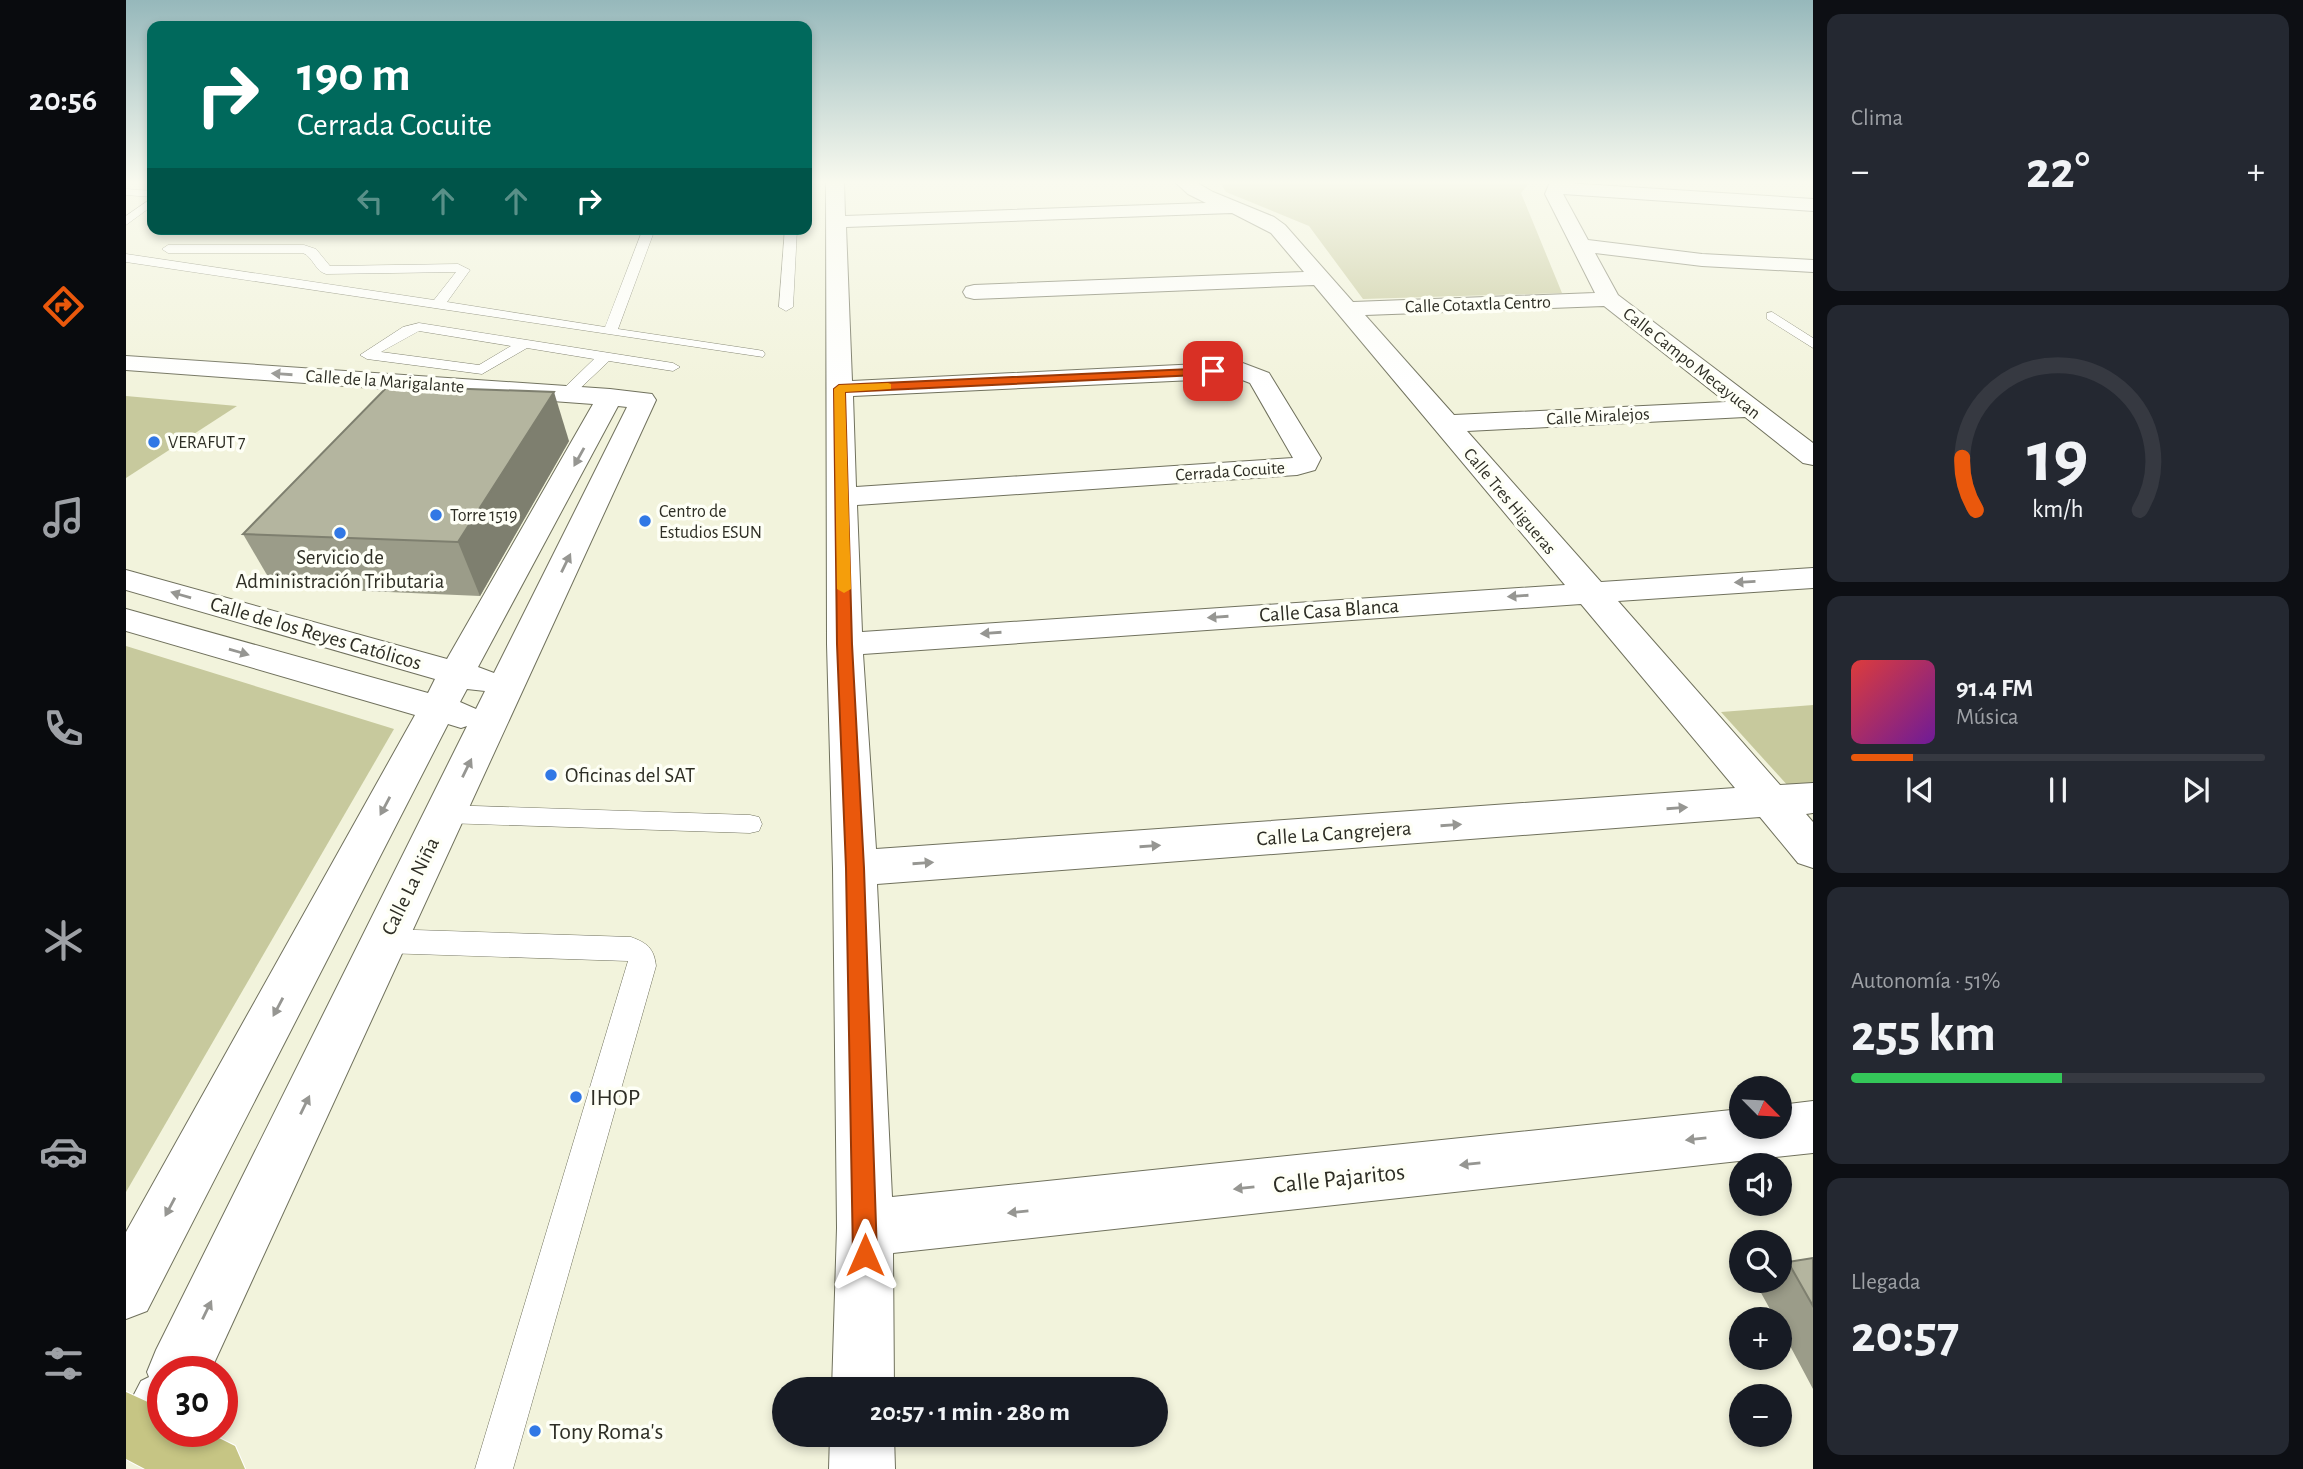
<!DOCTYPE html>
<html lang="es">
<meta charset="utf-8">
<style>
body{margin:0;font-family:"Alegreya Sans",sans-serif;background:#242831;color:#f1f3f6;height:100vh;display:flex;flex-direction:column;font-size:26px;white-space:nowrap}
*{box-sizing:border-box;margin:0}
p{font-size:23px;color:#9ea1a6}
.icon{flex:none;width:38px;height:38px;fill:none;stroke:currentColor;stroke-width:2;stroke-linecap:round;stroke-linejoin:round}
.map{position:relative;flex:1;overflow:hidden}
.side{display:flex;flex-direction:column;gap:14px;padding:14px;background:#0d0f14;width:490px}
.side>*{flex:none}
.guide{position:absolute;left:21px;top:21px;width:665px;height:214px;border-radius:14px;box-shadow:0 4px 10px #0003;background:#00695c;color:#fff;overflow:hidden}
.needle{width:46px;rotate:114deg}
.controls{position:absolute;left:1603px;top:1076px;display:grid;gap:14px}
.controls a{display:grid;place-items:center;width:63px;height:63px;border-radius:50%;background:#171b24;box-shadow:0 4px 10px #0003;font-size:35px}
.speed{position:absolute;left:21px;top:1356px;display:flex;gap:14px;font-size:35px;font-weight:700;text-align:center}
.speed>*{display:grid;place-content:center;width:91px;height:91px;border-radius:50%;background:#171b24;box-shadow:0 4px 10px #0003;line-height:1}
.speed .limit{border:10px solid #d22;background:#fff;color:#111}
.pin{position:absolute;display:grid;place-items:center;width:60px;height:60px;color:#fff;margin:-30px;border-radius:14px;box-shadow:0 4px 10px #0006}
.me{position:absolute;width:77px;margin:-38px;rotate:0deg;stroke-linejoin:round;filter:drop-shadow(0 0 5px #0008)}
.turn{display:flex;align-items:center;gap:24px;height:147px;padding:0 35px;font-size:32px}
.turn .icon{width:91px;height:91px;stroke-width:2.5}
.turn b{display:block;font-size:49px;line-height:60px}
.lanes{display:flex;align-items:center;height:66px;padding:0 35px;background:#0003;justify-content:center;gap:35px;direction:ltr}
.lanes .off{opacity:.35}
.big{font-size:52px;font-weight:600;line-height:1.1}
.side .tile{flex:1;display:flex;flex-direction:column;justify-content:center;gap:10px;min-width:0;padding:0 24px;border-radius:14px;background:#242831}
.side .dial{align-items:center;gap:0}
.dial svg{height:182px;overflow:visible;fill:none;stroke:#363941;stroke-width:7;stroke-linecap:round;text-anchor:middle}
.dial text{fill:#f1f3f6;stroke:none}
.song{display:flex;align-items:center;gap:21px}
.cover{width:84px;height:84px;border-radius:10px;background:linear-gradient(135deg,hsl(0 70% 55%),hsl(280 70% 35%))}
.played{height:7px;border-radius:4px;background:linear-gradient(90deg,#ea580c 15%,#363941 15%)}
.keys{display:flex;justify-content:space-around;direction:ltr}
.heat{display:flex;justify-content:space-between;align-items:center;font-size:38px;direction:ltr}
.charge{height:10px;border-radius:5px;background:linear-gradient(90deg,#34c759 51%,#363941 0)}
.trip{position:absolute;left:646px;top:1377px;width:396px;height:70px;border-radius:35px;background:#171b24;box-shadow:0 4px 10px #0003;font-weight:600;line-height:70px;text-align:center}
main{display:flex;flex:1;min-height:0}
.dock{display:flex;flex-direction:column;width:126px;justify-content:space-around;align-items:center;background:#090b0e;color:#9ea1a6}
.dock .icon{width:49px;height:49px}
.dock .selected{color:#ea580c}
.dock b{font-size:32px;color:#f1f3f6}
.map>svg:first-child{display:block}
.green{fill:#c7c99d}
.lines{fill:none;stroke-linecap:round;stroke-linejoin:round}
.lane-casing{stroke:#70715d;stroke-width:1}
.street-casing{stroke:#70715d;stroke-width:2}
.primary-casing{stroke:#fff;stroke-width:2}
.lane{fill:#fff;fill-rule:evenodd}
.street{fill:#fff;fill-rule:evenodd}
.primary{fill:#c6c584;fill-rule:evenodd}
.wall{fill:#9b9c89}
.shaded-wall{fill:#7e7f6f}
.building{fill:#b4b59f;stroke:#7e7f6f;stroke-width:2}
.oneway{fill:#969692}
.route{fill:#ea580c;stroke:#983908;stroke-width:2}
.slow{fill:#f59e0b}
.poi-dot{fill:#3178e5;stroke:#fefff6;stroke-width:2.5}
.labels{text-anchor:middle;stroke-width:7;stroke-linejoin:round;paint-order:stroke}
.far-street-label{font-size:18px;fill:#2e2e25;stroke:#fefff6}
.far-poi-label{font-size:18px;fill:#2e2e25;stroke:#fefff6;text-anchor:start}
.poi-label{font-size:21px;fill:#2e2e25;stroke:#fefff6}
.street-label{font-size:21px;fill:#2e2e25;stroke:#fefff6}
.near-poi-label{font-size:24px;fill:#2e2e25;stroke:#fefff6;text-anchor:start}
.near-street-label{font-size:24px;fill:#2e2e25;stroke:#fefff6}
</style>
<main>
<nav class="dock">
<b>20:56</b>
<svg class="icon selected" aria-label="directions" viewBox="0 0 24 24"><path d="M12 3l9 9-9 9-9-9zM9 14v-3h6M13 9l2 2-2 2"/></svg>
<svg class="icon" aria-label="music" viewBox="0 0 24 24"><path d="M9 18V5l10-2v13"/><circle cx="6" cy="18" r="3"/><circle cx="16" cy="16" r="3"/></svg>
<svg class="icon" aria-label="phone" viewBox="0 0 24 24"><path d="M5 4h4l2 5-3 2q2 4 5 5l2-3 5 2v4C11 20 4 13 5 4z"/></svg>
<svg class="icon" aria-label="climate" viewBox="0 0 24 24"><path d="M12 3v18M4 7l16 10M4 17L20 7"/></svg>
<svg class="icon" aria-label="car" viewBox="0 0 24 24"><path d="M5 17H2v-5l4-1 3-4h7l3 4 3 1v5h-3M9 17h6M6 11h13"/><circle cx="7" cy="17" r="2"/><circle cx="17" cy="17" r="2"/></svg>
<svg class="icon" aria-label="filters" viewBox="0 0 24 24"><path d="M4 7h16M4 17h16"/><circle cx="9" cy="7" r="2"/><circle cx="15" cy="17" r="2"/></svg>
</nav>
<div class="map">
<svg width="1687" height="1469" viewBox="0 0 1687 1469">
<rect width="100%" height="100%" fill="#f2f3dc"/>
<g class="green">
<path d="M1094 182H1404L1395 193 1436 293 1237 299 1183 226 1100 192Z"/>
<path d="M0 396 111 406 0 478Z"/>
<path d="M0 646 268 729 0 1192Z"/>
<path d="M1687 705V785L1663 787 1595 712Z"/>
</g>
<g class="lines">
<g class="lane-casing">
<g id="lane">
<path d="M0 189 26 191V197L0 195Z"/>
<path d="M26 198V206L0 225V216Z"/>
<path d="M517 229H529L492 329 632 350 637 351 639 354 637 357 0 262V254L308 300 330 272 200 274C189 271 187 257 177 253H42L36 249 42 245H178L190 249 204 266 332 264 344 270 321 302 479 327Z"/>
<path d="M659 229H671L667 307 660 311 653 307Z"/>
<path d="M1646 312 1687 338V348L1641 319V313Z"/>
<path d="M293 323 547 363 554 367 547 371 483 361 445 397 440 399 432 394 435 391 468 359 401 348 356 374 241 359 234 355 277 327ZM293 331 385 346 353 365 255 352Z"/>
<path d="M319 805 624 815 633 817 636 824 633 831 624 833 319 823 310 821 307 814 310 807Z"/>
<path d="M258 929 505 937C521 943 528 948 530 966L387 1469H349L502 961 258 953 248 949 244 941 248 933Z"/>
</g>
</g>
<g class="street-casing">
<g id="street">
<path d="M700 182H718L719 216 1080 203 1062 194 1049 182H1070L1087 192 1148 217 1159 225 1227 302 1469 293 1419 194 1424 182 1687 199V211L1437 194 1462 240 1576 254 1687 260V272L1576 266 1469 253 1492 295 1687 443V465L1677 463 1619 417 1341 431 1475 582 1687 568V588L1492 601 1654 785 1687 783V813L1680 814 1687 822V868L1672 863 1634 817 751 884 766 1197 1615 1109V1127H1654V1105L1687 1101V1153L767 1253 768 1390H706L711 1228 707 868 701 644ZM1106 213 1145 233 1178 272 848 285 840 287 837 292 840 297 848 299 1188 285 1439 585 736 632 731 505 1171 475 1189 470 1195 458 1143 373 1114 362 726 381 720 227ZM1478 306 1600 402 1328 415 1239 315ZM1111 378 1124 383 1167 458 730 487 727 396ZM1455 604 1609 788 750 849 737 654Z"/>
<path d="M0 356 484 389 526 394 530 400 84 1372H37V1432H56L44 1459 21 1468 0 1459V1410L15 1381 23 1377 21 1372 30 1350 341 726 335 728 322 724 21 1311 0 1319V1232L289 715 0 631V609L302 693 309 679 0 590V570L321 659 467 404 0 370ZM492 406 501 407 368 673 352 667ZM341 689 359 691 350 709 334 702Z"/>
<path d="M704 1435H768L769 1469H703Z"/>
</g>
</g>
<g class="primary-casing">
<path id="primary" d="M0 1392 37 1409V1432H81L109 1446 119 1469H19L0 1459Z"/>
</g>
<use href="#lane" class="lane"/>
<use href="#street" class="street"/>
<use href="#primary" class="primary"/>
</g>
<g class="wall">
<path d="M443 441 354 596 148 587 117 534Z"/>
<path d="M1687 1258V1389L1654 1327V1320H1650L1629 1282 1631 1281H1654V1267L1662 1262Z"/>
</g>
<path class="shaded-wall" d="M428 392 443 441 354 596 332 542Z"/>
<g class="building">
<path d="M262 386 428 392 332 542 117 534Z"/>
<path d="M1687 1258V1306L1662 1262Z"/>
</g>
<defs><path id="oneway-solid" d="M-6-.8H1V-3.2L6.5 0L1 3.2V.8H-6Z" transform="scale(1.75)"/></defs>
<g class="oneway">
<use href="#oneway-solid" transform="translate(156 374) rotate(-176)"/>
<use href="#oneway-solid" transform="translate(453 457) rotate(119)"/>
<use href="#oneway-solid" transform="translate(440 563) rotate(-64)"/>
<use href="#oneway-solid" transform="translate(1619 582) rotate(177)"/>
<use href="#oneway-solid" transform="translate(55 595) rotate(-164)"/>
<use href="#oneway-solid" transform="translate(1392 596) rotate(176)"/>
<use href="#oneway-solid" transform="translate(1092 617) rotate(176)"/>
<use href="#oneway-solid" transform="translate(865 633) rotate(176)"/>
<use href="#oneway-solid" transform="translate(113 652) rotate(16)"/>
<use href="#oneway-solid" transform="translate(341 768) rotate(-64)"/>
<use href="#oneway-solid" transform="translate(259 806) rotate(118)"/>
<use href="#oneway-solid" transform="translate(1551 808) rotate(-4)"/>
<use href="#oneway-solid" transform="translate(1325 825) rotate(-4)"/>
<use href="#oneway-solid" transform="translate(1024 846) rotate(-4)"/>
<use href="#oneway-solid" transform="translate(797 863) rotate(-4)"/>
<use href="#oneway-solid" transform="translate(152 1007) rotate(118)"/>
<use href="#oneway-solid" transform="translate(179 1105) rotate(-64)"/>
<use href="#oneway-solid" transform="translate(1570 1139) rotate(174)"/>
<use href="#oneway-solid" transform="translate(1344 1164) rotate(174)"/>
<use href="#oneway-solid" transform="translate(1118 1188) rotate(174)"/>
<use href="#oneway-solid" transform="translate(44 1207) rotate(118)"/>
<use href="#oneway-solid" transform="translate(892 1212) rotate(174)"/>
<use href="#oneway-solid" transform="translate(81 1310) rotate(-64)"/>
</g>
<linearGradient id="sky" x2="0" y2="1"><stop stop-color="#96b8bb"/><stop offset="0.47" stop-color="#f9faef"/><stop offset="1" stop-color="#f9faef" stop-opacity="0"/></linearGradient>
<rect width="1687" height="388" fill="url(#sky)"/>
<path class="route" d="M1087 368 1091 369V374L719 392 726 644 738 868 751 1255 747 1264 739 1267 730 1264 727 1255 720 868 711 644 708 389 713 385Z"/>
<path class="slow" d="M762 383 765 384V389L719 392 725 589 718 593 711 589 708 389 713 385Z"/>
<g class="poi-dot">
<circle cx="28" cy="442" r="7"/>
<circle cx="310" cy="515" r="7"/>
<circle cx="519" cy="521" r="7"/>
<circle cx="214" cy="533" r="7"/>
<circle cx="425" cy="775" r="7"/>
<circle cx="450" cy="1097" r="7"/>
<circle cx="409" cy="1431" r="7"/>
</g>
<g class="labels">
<g class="far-street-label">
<text transform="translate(1352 304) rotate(-2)" y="6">Calle Cotaxtla Centro</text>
<text transform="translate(1566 363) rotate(38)" y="6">Calle Campo Mecayucan</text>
<text transform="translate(259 381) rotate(4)" y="6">Calle de la Marigalante</text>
<text transform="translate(1472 416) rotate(-3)" y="6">Calle Miralejos</text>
<text transform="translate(1104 471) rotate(-4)" y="6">Cerrada Cocuite</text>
<text transform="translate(1384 501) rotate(50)" y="6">Calle Tres Higueras</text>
</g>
<g class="far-poi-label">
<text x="42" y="448">VERAFUT 7</text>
<text x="533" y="517">Centro de<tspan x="533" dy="21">Estudios ESUN</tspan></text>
<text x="324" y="521">Torre 1519</text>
</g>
<g class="poi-label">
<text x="214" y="564">Servicio de<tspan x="214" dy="24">Administración Tributaria</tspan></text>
<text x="439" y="782" text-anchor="start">Oficinas del SAT</text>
</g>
<g class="street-label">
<text transform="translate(1203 610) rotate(-4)" y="7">Calle Casa Blanca</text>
<text transform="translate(190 633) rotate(16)" y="7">Calle de los Reyes Católicos</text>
<text transform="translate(1208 833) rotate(-4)" y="7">Calle La Cangrejera</text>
<text transform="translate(284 886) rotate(-64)" y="7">Calle La Niña</text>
</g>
<g class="near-poi-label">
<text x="464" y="1105">IHOP</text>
<text x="423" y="1439">Tony Roma's</text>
</g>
<g class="near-street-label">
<text transform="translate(1213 1178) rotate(-6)" y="8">Calle Pajaritos</text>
</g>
</g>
</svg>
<div class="controls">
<a><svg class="needle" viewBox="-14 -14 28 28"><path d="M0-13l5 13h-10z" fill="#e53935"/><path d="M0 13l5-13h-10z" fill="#9ea1a6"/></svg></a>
<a><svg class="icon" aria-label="sound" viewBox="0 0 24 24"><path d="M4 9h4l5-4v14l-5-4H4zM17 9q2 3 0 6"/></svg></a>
<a><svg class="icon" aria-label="search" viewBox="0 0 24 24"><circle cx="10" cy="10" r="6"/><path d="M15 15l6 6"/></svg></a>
<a>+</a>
<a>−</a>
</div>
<div class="speed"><div class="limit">30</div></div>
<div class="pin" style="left:1087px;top:371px;background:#d93025"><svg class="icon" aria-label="arrive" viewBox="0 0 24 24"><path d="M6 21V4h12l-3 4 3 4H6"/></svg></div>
<svg class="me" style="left:739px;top:1255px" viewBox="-20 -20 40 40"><path d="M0-17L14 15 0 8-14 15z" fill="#ea580c" stroke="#fff" stroke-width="4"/></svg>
<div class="trip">20:57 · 1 min · 280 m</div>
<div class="guide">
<div class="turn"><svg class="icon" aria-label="right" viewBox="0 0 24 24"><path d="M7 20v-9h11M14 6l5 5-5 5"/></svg><div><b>190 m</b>Cerrada Cocuite</div></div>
<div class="lanes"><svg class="icon off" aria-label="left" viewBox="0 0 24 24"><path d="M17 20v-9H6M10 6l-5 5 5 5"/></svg><svg class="icon off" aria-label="ahead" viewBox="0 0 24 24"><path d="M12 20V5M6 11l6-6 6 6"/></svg><svg class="icon off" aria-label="ahead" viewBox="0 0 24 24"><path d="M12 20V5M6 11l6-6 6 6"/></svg><svg class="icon" aria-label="right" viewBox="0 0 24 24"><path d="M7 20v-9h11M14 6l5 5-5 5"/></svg></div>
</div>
</div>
<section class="side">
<div class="tile"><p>Clima</p>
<div class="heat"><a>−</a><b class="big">22°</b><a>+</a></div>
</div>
<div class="tile dial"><svg viewBox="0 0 100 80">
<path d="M14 69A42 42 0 1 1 86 69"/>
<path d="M14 69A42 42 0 0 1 8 46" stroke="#ea580c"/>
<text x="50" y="56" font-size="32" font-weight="700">19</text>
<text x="50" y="72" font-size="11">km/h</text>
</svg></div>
<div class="tile">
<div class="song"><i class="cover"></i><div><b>91.4 FM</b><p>Música</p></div></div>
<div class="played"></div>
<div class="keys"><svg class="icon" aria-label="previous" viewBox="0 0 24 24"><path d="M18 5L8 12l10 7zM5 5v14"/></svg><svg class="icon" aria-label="pause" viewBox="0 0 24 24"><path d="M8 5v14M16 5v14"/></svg><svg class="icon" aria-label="next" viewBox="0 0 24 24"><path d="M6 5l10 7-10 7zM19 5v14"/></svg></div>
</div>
<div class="tile"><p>Autonomía · 51%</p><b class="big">255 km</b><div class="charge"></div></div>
<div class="tile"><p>Llegada</p><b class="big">20:57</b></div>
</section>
</main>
